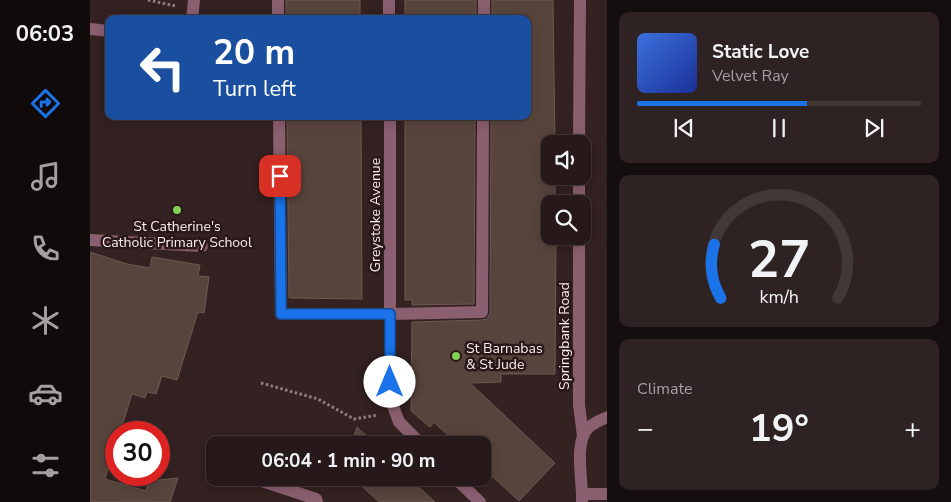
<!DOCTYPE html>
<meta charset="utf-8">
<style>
body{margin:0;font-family:"Nunito Sans",sans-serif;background:#2f2222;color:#f1f3f6;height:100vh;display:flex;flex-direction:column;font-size:19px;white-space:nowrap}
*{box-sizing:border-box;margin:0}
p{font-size:16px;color:#a4a0a2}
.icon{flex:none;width:28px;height:28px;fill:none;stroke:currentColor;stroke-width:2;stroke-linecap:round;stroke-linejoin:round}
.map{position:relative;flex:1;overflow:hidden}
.sheet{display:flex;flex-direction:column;gap:12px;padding:12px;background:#150e0e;width:344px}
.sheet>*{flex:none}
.top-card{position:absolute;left:15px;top:15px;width:426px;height:105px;border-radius:10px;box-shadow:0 2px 12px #0003,0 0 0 1px #433838;background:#1a4fa0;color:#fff;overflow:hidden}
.buttons{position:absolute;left:451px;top:135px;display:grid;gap:10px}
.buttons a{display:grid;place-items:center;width:50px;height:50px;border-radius:10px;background:#271919;box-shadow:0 2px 12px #0003,0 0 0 1px #433838;font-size:25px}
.speed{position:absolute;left:15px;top:421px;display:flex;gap:10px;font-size:25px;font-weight:700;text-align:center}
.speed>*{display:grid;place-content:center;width:65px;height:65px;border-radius:50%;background:#271919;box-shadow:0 2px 12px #0003,0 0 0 1px #433838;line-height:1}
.speed .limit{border:8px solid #d22;background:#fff;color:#111}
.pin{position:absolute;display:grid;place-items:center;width:42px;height:42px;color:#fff;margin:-21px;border-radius:10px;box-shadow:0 2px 8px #0006}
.me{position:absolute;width:55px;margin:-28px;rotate:0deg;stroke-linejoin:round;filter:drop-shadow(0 0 4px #0008)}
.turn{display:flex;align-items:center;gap:18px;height:105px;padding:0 25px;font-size:22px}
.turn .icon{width:65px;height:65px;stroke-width:2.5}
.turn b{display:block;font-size:35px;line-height:42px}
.big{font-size:38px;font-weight:700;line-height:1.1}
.sheet .tile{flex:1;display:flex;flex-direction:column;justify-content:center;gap:8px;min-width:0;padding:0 18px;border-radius:10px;background:#2f2222}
.sheet .dial{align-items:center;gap:0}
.dial svg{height:130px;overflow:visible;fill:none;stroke:#433838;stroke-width:7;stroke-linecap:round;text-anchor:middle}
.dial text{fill:#f1f3f6;stroke:none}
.song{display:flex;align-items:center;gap:15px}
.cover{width:60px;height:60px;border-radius:8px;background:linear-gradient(135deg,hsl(220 70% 55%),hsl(230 70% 35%))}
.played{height:5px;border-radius:2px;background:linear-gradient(90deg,#1a73e8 60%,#433838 60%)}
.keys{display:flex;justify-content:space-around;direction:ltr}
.heat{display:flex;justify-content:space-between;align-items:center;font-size:28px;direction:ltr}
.trip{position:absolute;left:116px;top:436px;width:285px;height:50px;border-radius:10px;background:#271919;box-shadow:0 2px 12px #0003,0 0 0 1px #433838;font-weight:700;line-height:50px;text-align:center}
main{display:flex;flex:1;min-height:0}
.menu{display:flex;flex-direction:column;width:90px;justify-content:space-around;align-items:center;background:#100a0a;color:#a4a0a2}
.menu .icon{width:35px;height:35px}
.menu .selected{color:#1a73e8}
.menu b{font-size:22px;color:#f1f3f6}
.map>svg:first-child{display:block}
.building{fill:#57443d;stroke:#6d5951}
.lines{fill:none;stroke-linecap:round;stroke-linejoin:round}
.path{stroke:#8f7e7e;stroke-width:3;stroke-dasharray:2.5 2.5;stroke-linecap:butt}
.minor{stroke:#8a5f6f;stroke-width:12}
.route-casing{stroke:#114b97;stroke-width:12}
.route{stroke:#1a73e8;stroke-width:9}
.poi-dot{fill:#81d051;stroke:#2a1818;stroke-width:2}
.labels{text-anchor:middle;stroke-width:5;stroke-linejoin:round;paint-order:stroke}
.street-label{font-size:14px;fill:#fbeded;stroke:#2a1818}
.poi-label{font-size:14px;fill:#fbeded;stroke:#2a1818}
</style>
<main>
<nav class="menu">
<b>06:03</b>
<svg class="icon selected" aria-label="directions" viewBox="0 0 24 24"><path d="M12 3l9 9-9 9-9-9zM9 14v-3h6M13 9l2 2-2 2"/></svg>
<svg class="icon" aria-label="music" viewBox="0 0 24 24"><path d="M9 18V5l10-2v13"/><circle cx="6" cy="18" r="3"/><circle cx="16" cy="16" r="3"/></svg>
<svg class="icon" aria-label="phone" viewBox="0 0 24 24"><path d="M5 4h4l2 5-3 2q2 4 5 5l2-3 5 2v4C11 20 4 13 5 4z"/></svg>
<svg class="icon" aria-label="climate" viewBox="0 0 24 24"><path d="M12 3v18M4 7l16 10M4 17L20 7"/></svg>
<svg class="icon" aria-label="car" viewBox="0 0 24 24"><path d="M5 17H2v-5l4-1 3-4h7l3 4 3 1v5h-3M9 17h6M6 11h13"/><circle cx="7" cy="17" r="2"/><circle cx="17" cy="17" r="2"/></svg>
<svg class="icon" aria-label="filters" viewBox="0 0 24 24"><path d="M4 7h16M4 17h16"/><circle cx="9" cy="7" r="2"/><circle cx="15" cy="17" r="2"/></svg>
</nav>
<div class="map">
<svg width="518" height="502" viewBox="0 0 518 502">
<rect width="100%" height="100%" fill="#342121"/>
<g class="building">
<rect x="196" y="0" width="74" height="19"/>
<rect x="315" y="0" width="71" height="19"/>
<path d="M402 0H463L465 144H460V176H465V204H460V236H466L465 374H411V382L380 383 465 463 429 501 392 467V445H368L344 422 340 427 321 411 322 322 392 320 397 319 400 313 401 116H438V19H402Z"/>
<path d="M197 116H271L272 299 199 298Z"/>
<path d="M315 116H385L384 304 322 305V300H315Z"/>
<path d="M0 252 37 264 60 268 62 257 110 265 108 276 119 277 114 313 108 312 87 380 72 376 66 394 57 392 55 398 42 394 30 432H26V444L15 479 56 491 59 481 88 478 80 502H0Z"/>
<path d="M267 427 286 445H261Z"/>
<path d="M263 478H319L345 502H289Z"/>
</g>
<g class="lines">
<g class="path">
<path d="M58 0 86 6"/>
<path d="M171 383 228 399 264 419 288 415"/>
</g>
<g class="minor">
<path d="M188 0V19"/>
<path d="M299 0V19"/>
<path d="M102 19 104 0"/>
<path d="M394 19V0"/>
<path d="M0 29 19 31"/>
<path d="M189 116 191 314H300L392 312 393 116"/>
<path d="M300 116V398L309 422 332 445"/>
<path d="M489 144 490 0"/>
<path d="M489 204V176"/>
<path d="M489 236V405L493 436"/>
<path d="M0 240 112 246"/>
<path d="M163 478 226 499 227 502"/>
<path d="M365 478 390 502"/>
<path d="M493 494H518"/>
<path d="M492 502C493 482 484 445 497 429 503 423 510 420 518 417"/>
</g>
</g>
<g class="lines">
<g class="route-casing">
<path id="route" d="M190 176 191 314H300V382"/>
</g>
<use href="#route" class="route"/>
</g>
<g class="poi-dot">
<circle cx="87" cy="210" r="5"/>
<circle cx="366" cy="356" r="5"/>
</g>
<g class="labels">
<g class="street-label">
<text transform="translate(285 215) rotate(-90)" y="5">Greystoke Avenue</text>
<text transform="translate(474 336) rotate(-90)" y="5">Springbank Road</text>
</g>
<g class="poi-label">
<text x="87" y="231">St Catherine's<tspan x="87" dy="16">Catholic Primary School</tspan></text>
<text x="376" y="353" text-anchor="start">St Barnabas<tspan x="376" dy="16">&amp; St Jude</tspan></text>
</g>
</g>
</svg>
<div class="buttons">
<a><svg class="icon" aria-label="sound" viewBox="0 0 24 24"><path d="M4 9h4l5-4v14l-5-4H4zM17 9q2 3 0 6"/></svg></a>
<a><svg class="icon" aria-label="search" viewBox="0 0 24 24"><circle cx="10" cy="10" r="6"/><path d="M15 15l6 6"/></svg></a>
</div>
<div class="speed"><div class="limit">30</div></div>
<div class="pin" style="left:190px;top:176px;background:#d93025"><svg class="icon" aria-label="arrive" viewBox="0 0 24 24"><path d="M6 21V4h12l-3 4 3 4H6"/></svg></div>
<svg class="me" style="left:300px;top:382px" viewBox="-20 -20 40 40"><circle r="19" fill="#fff"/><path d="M0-13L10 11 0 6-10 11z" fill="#1a73e8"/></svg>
<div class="trip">06:04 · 1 min · 90 m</div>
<div class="top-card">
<div class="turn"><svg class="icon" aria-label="left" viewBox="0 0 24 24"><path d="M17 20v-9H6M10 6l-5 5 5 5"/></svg><div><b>20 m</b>Turn left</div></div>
</div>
</div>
<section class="sheet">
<div class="tile">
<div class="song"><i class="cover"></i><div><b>Static Love</b><p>Velvet Ray</p></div></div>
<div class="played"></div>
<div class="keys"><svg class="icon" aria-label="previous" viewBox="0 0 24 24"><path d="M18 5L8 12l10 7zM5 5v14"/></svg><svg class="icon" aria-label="pause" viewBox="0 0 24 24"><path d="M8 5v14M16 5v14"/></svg><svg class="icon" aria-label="next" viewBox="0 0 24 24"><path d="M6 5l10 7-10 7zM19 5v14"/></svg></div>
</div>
<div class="tile dial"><svg viewBox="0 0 100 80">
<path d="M14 69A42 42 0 1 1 86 69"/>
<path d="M14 69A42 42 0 0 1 10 36" stroke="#1a73e8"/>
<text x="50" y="56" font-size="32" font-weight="700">27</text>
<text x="50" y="72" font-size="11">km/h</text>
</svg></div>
<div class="tile"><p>Climate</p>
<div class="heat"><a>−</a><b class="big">19°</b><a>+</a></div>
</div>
</section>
</main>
